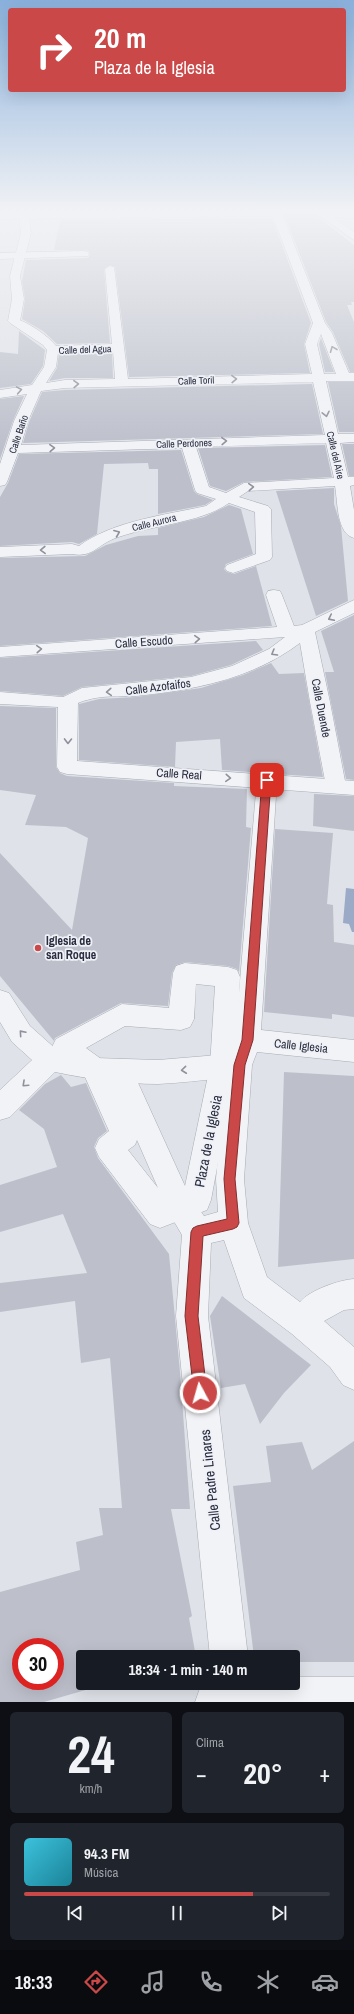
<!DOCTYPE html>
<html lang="es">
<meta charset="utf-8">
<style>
body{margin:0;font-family:"Archivo Narrow",sans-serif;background:#20242c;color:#f1f3f6;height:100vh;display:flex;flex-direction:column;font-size:15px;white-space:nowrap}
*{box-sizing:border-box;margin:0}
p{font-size:13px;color:#9ea1a6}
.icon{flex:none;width:22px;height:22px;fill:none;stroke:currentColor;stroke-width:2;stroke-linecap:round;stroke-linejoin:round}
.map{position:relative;height:1702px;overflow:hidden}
.sheet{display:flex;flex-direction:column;gap:10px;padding:10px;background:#0d0f14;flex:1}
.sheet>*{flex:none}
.top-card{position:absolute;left:8px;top:8px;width:338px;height:84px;border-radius:4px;box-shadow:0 4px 16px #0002;background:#ca4948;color:#fff;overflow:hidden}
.speed{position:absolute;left:12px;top:1638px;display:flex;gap:8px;font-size:20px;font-weight:700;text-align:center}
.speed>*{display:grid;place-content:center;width:52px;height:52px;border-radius:50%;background:#171b24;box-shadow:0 4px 16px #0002;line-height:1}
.speed .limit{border:6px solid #d22;background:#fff;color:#111}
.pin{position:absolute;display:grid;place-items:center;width:34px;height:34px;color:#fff;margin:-17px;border-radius:8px;box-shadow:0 2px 6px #0006}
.me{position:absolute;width:44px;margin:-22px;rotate:354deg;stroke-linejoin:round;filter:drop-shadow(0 0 3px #0008)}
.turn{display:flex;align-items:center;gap:14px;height:84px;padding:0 20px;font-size:18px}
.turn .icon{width:52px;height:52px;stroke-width:2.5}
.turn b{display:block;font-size:28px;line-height:34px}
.big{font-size:30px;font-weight:800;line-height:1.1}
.sheet .widget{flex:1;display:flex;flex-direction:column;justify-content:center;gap:6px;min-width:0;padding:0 14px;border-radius:6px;background:#20242c}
.sheet .dial{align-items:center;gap:0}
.dial b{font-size:52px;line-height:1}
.song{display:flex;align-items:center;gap:12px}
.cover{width:48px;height:48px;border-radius:6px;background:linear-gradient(135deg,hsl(190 70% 55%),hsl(190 70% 35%))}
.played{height:4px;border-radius:2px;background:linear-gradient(90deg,#ca4948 75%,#363941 75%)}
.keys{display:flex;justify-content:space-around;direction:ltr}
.heat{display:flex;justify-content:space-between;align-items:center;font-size:22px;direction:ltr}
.sheet .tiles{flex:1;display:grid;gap:10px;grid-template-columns:1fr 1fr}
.widget:last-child{grid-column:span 2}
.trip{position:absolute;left:76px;top:1650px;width:224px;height:40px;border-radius:4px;background:#171b24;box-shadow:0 4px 16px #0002;font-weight:800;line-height:40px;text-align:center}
.dock{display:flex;height:64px;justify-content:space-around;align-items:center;background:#090b0e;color:#9ea1a6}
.dock .icon{width:28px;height:28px}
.dock .active{color:#ca4948}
.dock b{font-size:18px;color:#f1f3f6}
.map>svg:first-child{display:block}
.water{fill:#9baac7}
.building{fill:#bdc0cb;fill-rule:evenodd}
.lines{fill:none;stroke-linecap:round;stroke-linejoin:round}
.pedestrian-casing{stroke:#a8acb5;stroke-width:1}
.minor-casing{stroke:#a8acb5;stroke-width:1}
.tertiary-casing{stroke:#a8acb5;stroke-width:1}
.pedestrian{fill:#f2f3f7;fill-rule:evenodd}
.minor{fill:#f2f3f7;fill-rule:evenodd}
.tertiary{fill:#f2f3f7;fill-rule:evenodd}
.oneway{stroke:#8e909b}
.route{fill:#ca4948;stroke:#832f2f}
.poi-dot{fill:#ca4948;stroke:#eff1f6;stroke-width:1.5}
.labels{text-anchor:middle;stroke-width:3.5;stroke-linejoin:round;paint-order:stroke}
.far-street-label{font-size:10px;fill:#292d3f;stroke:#eff1f6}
.street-label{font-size:12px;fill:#292d3f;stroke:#eff1f6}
.poi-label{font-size:12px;font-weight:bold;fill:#292d3f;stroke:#eff1f6;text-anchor:start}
.near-street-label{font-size:14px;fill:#292d3f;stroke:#eff1f6}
</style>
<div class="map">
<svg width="354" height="1702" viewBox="0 0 354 1702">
<rect width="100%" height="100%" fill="#dfe2e8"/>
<path class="water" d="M346 888 354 889V932H352L349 924 343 923Z"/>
<g class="building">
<path d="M283 211H310L354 245V302H351L352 305H347L354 322V372H350L333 332 326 322Z"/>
<path d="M272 218 311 323 304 344 310 373 129 377 115 267 110 265 104 269 110 343 57 344 43 331 22 319 25 299 22 281 26 260 88 258 90 255 89 251 84 250H54L60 220Z"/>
<path d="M19 331 45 350 43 366 31 384 0 388V352L18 354Z"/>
<path d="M321 338 334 372H325L319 344Z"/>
<path d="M112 353 113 378H65L49 381 57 368 59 354Z"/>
<path d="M328 382H354V432H339Z"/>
<path d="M312 384 323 434 23 443 29 422 42 392 65 390Z"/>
<path d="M24 396 13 421 0 459V399Z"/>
<path d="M342 444H354V476H349Z"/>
<path d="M325 445 332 477 244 482 226 491 210 486 198 448Z"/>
<path d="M181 450 194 491 197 494 213 500 205 505 158 514V469H149L148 463 104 464 97 534 79 544 72 542 0 546V497L8 483 19 454Z"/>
<path d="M334 488V504L341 526 348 601 316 616 276 491Z"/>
<path d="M229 505 241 509 253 554 226 564 224 569 227 572 234 574 256 566 272 626 0 646V558L85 556 106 545 138 536 158 535V528L204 517Z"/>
<path d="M354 615V780L346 779 325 672H334L321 631Z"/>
<path d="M256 641 263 650 231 665 191 676 82 687 63 696 0 691V658Z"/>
<path d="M271 663 279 674 304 673 323 777 275 774 267 772 262 773 222 770 220 739 176 742 175 767 79 760V704L99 699 136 697 201 688 243 675Z"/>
<path d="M0 706 56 708V767L60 773 67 776 174 783V786L247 789 246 827 251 828 239 972 237 969 228 966 185 962 176 965 172 973 168 1006 121 1003 55 1038 54 1041 0 976V853L72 930 88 838 66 827 25 825 36 795 0 790Z"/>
<path d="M314 794 354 796V831L313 826Z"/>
<path d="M275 829 333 833 327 904 333 905 334 942 354 945V1017L332 1014V1019L264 1012Z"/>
<path d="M284 1072 354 1076V1259L278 1267Z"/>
<path d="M61 1075 71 1087 86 1083 107 1131 98 1138 94 1147 98 1158 169 1254 180 1372 190 1509H171L192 1616 189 1618 196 1657H83V1683H110L44 1702H0V1592L80 1570 76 1542 103 1535 99 1508H122L110 1358 81 1363 75 1301 0 1312V1283L87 1273 63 1214 0 1232V1185L57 1167 44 1129 19 1110 45 1084ZM21 1647H55V1681H21Z"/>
<path d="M222 1296 311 1365 284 1393 260 1424 245 1384 221 1388 210 1316Z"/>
<path d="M354 1441V1662H293V1657H254L233 1486 271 1482 266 1446 302 1442 312 1470Z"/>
</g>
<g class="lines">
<g class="pedestrian-casing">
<g id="pedestrian">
<path d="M21 211H31L29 216 31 233 20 276 24 299 20 321 14 324 8 321 12 299 10 276 21 233 19 216Z"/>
<path d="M320 696 327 698 330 702 346 786 343 791 336 793 329 791 326 786 310 702 313 698Z"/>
<path d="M185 963 228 967 237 970 240 977 236 1066 211 1200 207 1210 160 1228 150 1224 99 1157 95 1148 99 1139 109 1131 85 1077 56 1055 52 1047 56 1039 122 1004 169 1008 173 973 176 966ZM196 984 215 986 210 1066 185 1186 129 1063 120 1059 111 1063 108 1069 104 1061 86 1048 125 1026 181 1030 190 1027 194 1019ZM137 1140 158 1188 128 1150 135 1145Z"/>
</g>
</g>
<g class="minor-casing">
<g id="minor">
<path d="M281 211 325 323 332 333 349 373H354V381H326L338 434H354V442L340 443 348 477H354V485L350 486 354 510V538C336 533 338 502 335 486L248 491 239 497 268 506 271 509 272 557 270 560 233 573 227 571 225 568 227 565 256 554 255 512 229 503C199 524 149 525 113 539 97 546 91 558 72 554L0 557V547L72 544 79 546C113 521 165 515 206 506L216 499 197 493 195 490 182 448 18 453 7 482 5 485 0 486V464L14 421 27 394 0 398V390L32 385 44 367 47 350 43 345 10 323 8 321 10 319C21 316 50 337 56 346L112 344 105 269 110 266 114 267 128 379 312 374 305 344 313 323 273 216 0 219V213ZM321 334 336 374H324L317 344ZM113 351 115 379 65 380 46 383 56 367 58 353ZM313 382 325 435 21 445 28 421 41 391 65 388ZM326 443 334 478 244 483 226 493 209 487 196 447Z"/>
<path d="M322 212H354V218L319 217 317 215Z"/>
<path d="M84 251 88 252 89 254 88 256 0 259V253Z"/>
<path d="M274 590 280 591 282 595 294 626 302 625 354 600V613L315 632 330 702 327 706 320 708 313 706 310 702 300 643C252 679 194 690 136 696 120 697 102 695 87 700 76 702 73 709 61 706L58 702 61 698 82 688 191 677 232 666 269 649 285 637 0 657V647L277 627 266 595 268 591Z"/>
<path d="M267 773 274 775 277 780 261 1030 354 1040V1062L257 1052 252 1065 244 1179 248 1223 267 1277 300 1302C310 1290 339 1280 354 1279V1309L344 1310 324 1321 354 1347V1390L343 1385 330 1367 292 1334 244 1298 224 1240 211 1243 208 1316 248 1657H210L176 1316 182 1235 165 1206 170 1196 180 1192 190 1196 204 1216 218 1212 216 1179 225 1078C203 1080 180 1083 158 1084 123 1084 89 1079 55 1072L10 1117 0 1120V1090L32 1060 12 1042 0 1022V990L9 993 30 1026 57 1050 95 1058 158 1060 230 1054 235 1040 257 780 260 775Z"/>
<path d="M293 1677H354V1702H195L200 1688 213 1683H293Z"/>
</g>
</g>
<g class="tertiary-casing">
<g id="tertiary">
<path d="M313 211H324L354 232V240Z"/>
<path d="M0 692 75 698 78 702 77 761 354 781V795L67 774 60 772 57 767 58 707 0 704Z"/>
</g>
</g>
<use href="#pedestrian" class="pedestrian"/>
<use href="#minor" class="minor"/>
<use href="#tertiary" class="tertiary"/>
</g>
<defs><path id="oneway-chevron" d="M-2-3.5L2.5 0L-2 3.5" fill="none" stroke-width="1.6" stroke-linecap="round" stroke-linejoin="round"/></defs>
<g class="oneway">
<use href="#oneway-chevron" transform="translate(333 349) rotate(-112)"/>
<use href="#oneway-chevron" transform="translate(234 379) rotate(-2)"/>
<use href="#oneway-chevron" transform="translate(76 384) rotate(-2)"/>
<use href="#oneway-chevron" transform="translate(19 390) rotate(-10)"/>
<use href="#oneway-chevron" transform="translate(326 414) rotate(78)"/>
<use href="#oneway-chevron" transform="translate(224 441) rotate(-2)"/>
<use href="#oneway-chevron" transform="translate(52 448) rotate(-2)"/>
<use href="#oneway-chevron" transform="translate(251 487) rotate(-4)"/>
<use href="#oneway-chevron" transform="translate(117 533) rotate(-22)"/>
<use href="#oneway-chevron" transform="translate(43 550) rotate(178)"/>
<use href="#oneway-chevron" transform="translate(331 618) rotate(154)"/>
<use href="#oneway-chevron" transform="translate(197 639) rotate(-4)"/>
<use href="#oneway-chevron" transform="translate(39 649) rotate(-4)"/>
<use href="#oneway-chevron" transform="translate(274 653) rotate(150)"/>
<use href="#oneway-chevron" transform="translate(109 692) rotate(176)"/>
<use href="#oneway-chevron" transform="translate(68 741) rotate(91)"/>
<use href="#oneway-chevron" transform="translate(228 778) rotate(4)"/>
<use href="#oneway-chevron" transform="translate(22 1033) rotate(-131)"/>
<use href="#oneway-chevron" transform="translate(184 1070) rotate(174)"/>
<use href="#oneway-chevron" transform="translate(25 1084) rotate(137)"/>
</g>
<linearGradient id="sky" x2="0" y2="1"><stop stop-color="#89b0db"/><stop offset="0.47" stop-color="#f1f2f5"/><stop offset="1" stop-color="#f1f2f5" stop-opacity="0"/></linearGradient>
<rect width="354" height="449" fill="url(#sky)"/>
<path class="route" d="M267 777 271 780 253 1040 245 1065 235 1179 239 1223 237 1227 233 1229 203 1236 198 1316 207 1393 205 1398 200 1400 196 1398 194 1393 185 1316 191 1232 193 1228 197 1226 227 1219 224 1179 234 1065 242 1040 262 780Z"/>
<circle class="poi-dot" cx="38" cy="948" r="4"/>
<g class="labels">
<g class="far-street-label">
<text transform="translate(85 349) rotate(-2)" y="4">Calle del Agua</text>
<text transform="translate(196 380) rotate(-2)" y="4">Calle Toril</text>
<text transform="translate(18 434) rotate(-71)" y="4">Calle Baño</text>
<text transform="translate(184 443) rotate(-2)" y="4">Calle Perdones</text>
<text transform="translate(336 455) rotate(77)" y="4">Calle del Aire</text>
<text transform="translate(154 522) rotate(-14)" y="4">Calle Aurora</text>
</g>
<g class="street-label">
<text transform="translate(144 642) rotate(-4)" y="4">Calle Escudo</text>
<text transform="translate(158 687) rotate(-7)" y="4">Calle Azofaifos</text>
<text transform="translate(321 708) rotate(79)" y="4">Calle Duende</text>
<text transform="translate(179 774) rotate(4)" y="4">Calle Real</text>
<text transform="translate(301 1046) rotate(6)" y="4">Calle Iglesia</text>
</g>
<g class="poi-label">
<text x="46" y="945">Iglesia de<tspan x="46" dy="14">san Roque</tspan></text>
</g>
<g class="near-street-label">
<text transform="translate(208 1141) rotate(-79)" y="5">Plaza de la Iglesia</text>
<text transform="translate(210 1480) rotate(-96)" y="5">Calle Padre Linares</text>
</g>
</g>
</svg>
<div class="speed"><div class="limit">30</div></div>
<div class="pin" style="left:267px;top:780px;background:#d93025"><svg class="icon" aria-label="arrive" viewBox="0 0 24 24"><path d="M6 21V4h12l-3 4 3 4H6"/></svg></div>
<svg class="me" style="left:200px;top:1393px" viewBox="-20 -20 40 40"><circle r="17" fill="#ca4948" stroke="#fff" stroke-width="3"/><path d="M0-11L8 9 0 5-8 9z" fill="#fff"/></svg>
<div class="trip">18:34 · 1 min · 140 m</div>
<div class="top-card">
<div class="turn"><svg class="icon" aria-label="right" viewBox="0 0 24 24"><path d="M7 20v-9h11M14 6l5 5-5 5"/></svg><div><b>20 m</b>Plaza de la Iglesia</div></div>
</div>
</div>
<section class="sheet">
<div class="tiles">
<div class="widget dial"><b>24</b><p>km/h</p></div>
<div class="widget"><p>Clima</p>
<div class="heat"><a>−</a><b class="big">20°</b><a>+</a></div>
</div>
<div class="widget">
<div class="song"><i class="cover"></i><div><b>94.3 FM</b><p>Música</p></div></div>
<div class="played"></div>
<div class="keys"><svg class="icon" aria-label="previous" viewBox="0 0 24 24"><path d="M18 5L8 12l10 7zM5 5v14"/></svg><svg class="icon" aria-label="pause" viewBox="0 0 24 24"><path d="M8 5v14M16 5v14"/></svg><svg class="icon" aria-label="next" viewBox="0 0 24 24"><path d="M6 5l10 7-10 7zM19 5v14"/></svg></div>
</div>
</div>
</section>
<nav class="dock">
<b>18:33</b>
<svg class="icon active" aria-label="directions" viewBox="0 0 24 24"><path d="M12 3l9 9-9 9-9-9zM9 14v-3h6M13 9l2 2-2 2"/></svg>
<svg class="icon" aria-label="music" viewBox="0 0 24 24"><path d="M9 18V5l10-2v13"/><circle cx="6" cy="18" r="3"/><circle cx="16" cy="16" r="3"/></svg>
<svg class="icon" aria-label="phone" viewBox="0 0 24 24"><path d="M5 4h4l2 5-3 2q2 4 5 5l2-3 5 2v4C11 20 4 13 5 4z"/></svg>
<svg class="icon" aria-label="climate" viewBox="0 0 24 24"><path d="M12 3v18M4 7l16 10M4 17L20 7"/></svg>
<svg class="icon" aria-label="car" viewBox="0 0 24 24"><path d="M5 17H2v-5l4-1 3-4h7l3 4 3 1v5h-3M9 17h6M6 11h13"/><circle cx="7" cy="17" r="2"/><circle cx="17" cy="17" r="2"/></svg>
</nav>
